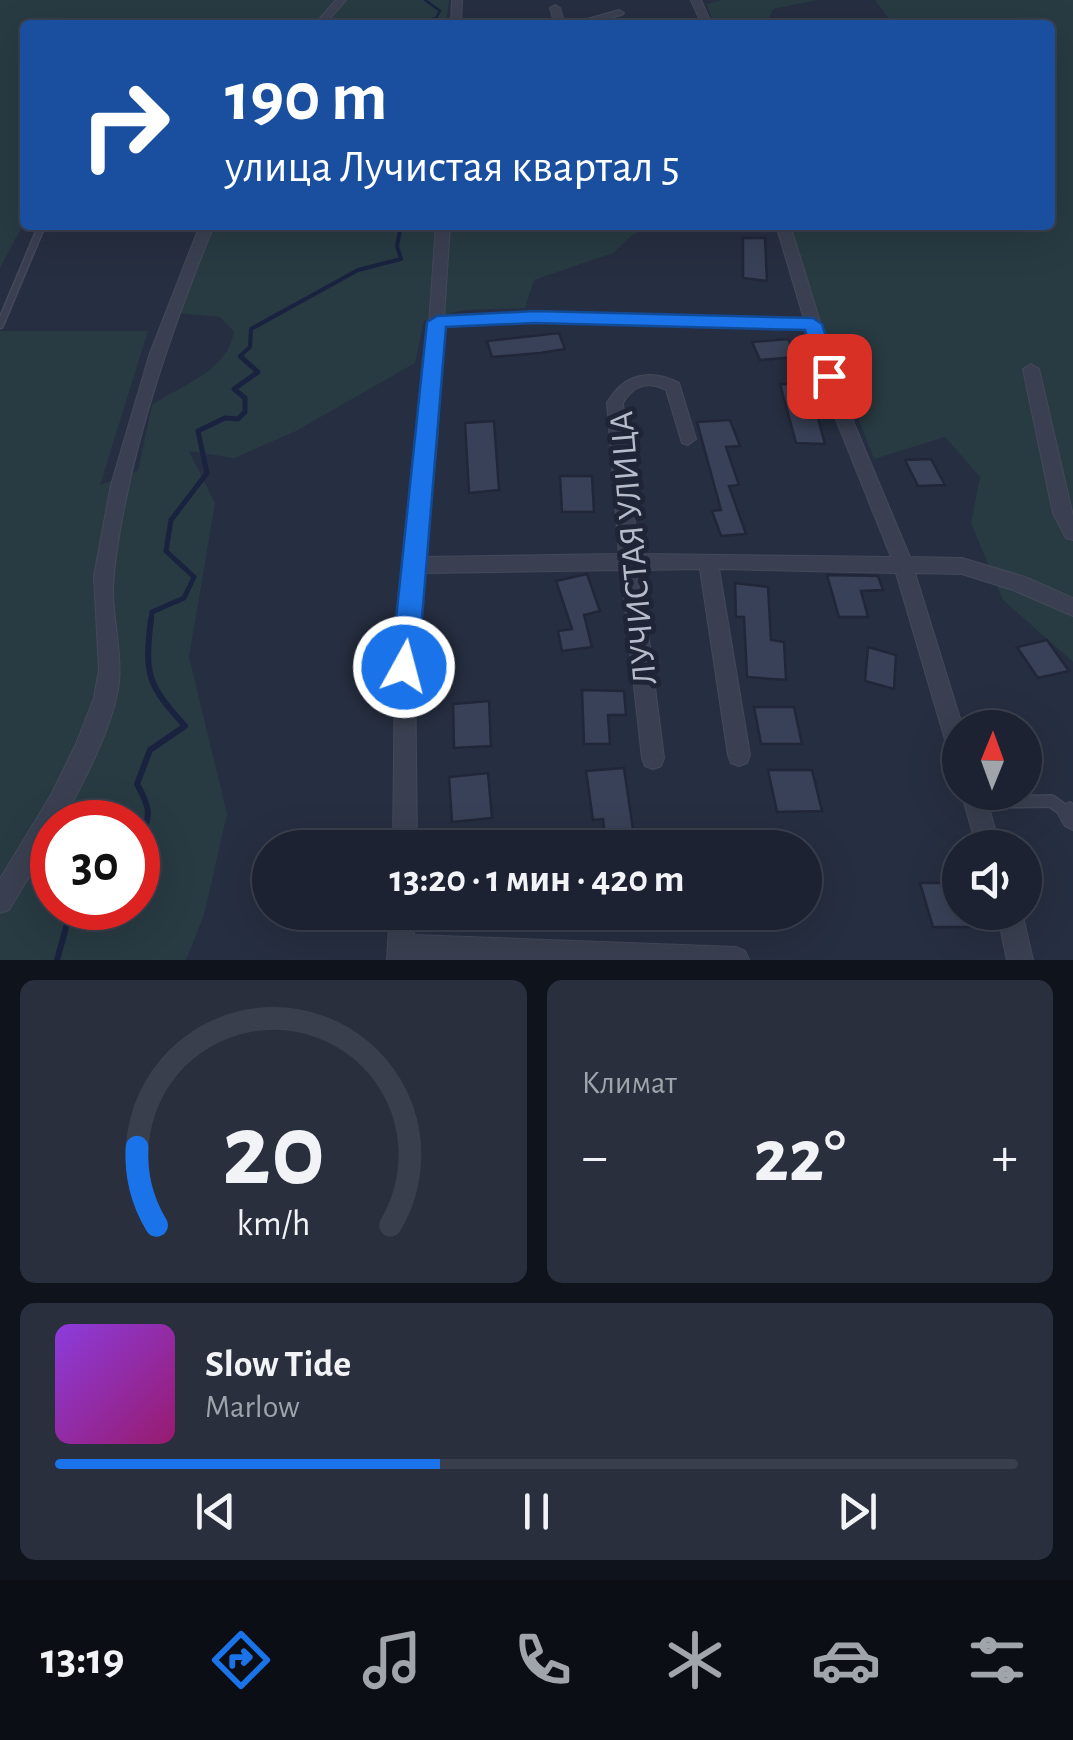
<!DOCTYPE html>
<html lang="ru">
<meta charset="utf-8">
<style>
body{margin:0;font-family:"Alegreya Sans",sans-serif;background:#292f3d;color:#f1f3f6;height:100vh;display:flex;flex-direction:column;font-size:38px;white-space:nowrap}
*{box-sizing:border-box;margin:0}
p{font-size:32px;color:#a0a4ab}
.icon{flex:none;width:55px;height:55px;fill:none;stroke:currentColor;stroke-width:2;stroke-linecap:round;stroke-linejoin:round}
.map{position:relative;height:960px;overflow:hidden}
.details{display:flex;flex-direction:column;gap:20px;padding:20px;background:#0f131b;flex:1}
.details>*{flex:none}
.top-card{position:absolute;left:20px;top:20px;width:1035px;height:210px;border-radius:10px;box-shadow:0 10px 40px #0002,0 0 0 2px #3a3f4d;background:#1a4fa0;color:#fff;overflow:hidden}
.needle{width:65px;rotate:1deg}
.controls{position:absolute;left:942px;top:710px;display:grid;gap:20px}
.controls a{display:grid;place-items:center;width:100px;height:100px;border-radius:50%;background:#1c2231;box-shadow:0 10px 40px #0002,0 0 0 2px #3a3f4d;font-size:50px}
.speed{position:absolute;left:30px;top:800px;display:flex;gap:20px;font-size:50px;font-weight:700;text-align:center}
.speed>*{display:grid;place-content:center;width:130px;height:130px;border-radius:50%;background:#1c2231;box-shadow:0 10px 40px #0002,0 0 0 2px #3a3f4d;line-height:1}
.speed .limit{border:15px solid #d22;background:#fff;color:#111}
.pin{position:absolute;display:grid;place-items:center;width:85px;height:85px;color:#fff;margin:-42px;border-radius:20px;box-shadow:0 5px 15px #0006}
.me{position:absolute;width:110px;margin:-55px;rotate:7deg;stroke-linejoin:round;filter:drop-shadow(0 0 8px #0008)}
.turn{display:flex;align-items:center;gap:35px;height:210px;padding:0 40px;font-size:45px}
.turn .icon{width:130px;height:130px;stroke-width:2.5}
.turn b{display:block;font-size:70px;line-height:85px}
.big{font-size:75px;font-weight:700;line-height:1.1}
.details .card{flex:1;display:flex;flex-direction:column;justify-content:center;gap:15px;min-width:0;padding:0 35px;border-radius:15px;background:#292f3d}
.details .dial{align-items:center;gap:0}
.dial svg{height:260px;overflow:visible;fill:none;stroke:#3a3f4d;stroke-width:7;stroke-linecap:round;text-anchor:middle}
.dial text{fill:#f1f3f6;stroke:none}
.song{display:flex;align-items:center;gap:30px}
.cover{width:120px;height:120px;border-radius:15px;background:linear-gradient(135deg,hsl(270 70% 55%),hsl(320 70% 35%))}
.played{height:10px;border-radius:5px;background:linear-gradient(90deg,#1a73e8 40%,#3a3f4d 40%)}
.keys{display:flex;justify-content:space-around;direction:ltr}
.heat{display:flex;justify-content:space-between;align-items:center;font-size:55px;direction:ltr}
.details .tiles{flex:1;display:grid;gap:20px;grid-template-columns:1fr 1fr}
.card:last-child{grid-column:span 2}
.trip{position:absolute;left:252px;top:830px;width:570px;height:100px;border-radius:50px;background:#1c2231;box-shadow:0 10px 40px #0002,0 0 0 2px #3a3f4d;font-weight:700;line-height:100px;text-align:center}
.tabs{display:flex;height:160px;justify-content:space-around;align-items:center;background:#0b0e14;color:#a0a4ab}
.tabs .icon{width:70px;height:70px}
.tabs .on{color:#1a73e8}
.tabs b{font-size:45px;color:#f1f3f6}
.map>svg:first-child{display:block}
.green{fill:#283b42;fill-rule:evenodd}
.lines{fill:none;stroke-linecap:round;stroke-linejoin:round}
.stream-far3{stroke:#19233f;stroke-width:2.5}
.stream-far2{stroke:#19233f;stroke-width:4}
.stream-far1{stroke:#19233f;stroke-width:5}
.stream{stroke:#19233f;stroke-width:6}
.building{fill:#384157;stroke:#212738;stroke-width:2.5}
.service-far1-casing{stroke:#44495a;stroke-width:9}
.service-casing{stroke:#44495a;stroke-width:14}
.minor-casing{stroke:#44495a;stroke-width:2}
.service-far1{stroke:#3a4051;stroke-width:6}
.service{stroke:#3a4051;stroke-width:11}
.minor{fill:#3a4051;fill-rule:evenodd}
.route{fill:#1a73e8;stroke:#114b97;stroke-width:2.5}
.labels{text-anchor:middle;stroke-width:10;stroke-linejoin:round;paint-order:stroke}
.street-label{font-size:35px;fill:#b7bccb;stroke:#1f2536}
</style>
<div class="map">
<svg width="1073" height="960" viewBox="0 0 1073 960">
<rect width="100%" height="100%" fill="#262e41"/>
<g class="green">
<path d="M0 0H449L446 25H25V221L0 268Z"/>
<path d="M722 0H817L773 9 768 20 778 25H714L707 4Z"/>
<path d="M875 0H1073V662L1003 600 971 523 980 477 945 437 874 459 824 331 790 225H1050V25H894Z"/>
<path d="M213 225H656L632 235 613 253 534 280 525 308 463 310 424 321 415 363 296 431 234 458 189 451 215 503 189 657 227 814 204 915 186 960H0V331H148L100 485 138 471 152 405C183 384 228 371 234 331L220 317 177 313ZM52 822H138V908H52Z"/>
</g>
<g class="lines">
<path class="stream-far3" d="M412 25 436 18 440 11 425 0"/>
<path class="stream-far2" d="M244 359 240 356 250 347 251 329 358 270 401 259 397 246 401 225"/>
<path class="stream-far1" d="M151 622 152 612 184 598 194 577 166 551 171 520 207 473 198 431 225 418 238 419 245 412V398L234 389 258 372 241 357"/>
<g class="stream">
<path d="M138 835C155 818 147 802 137 784L150 750 185 726C148 685 144 676 151 619"/>
<path d="M57 960 70 913 77 908"/>
</g>
</g>
<g class="building">
<path d="M743 238H765L767 281 743 278Z"/>
<path d="M559 333 565 349 540 353 492 357 487 341Z"/>
<path d="M788 339 797 357 760 360 752 342Z"/>
<path d="M780 384 809 385 825 444 796 443Z"/>
<path d="M730 420 740 446 726 447 739 485 729 486 746 534 721 536 712 511 721 510 697 422Z"/>
<path d="M494 421 499 490 469 493 465 423Z"/>
<path d="M931 459 945 485 918 486 905 460Z"/>
<path d="M560 476H592L594 512H562Z"/>
<path d="M587 574 600 611 584 615 592 647 562 651 558 631 572 629 556 581Z"/>
<path d="M827 575 878 576 883 590 861 591 868 617H839Z"/>
<path d="M735 583 768 587 771 640 784 642 786 680 747 677 744 617H736Z"/>
<path d="M1047 640 1069 671 1038 678 1017 647Z"/>
<path d="M868 647 896 655 894 689 865 681Z"/>
<path d="M582 690 624 691 626 715H608L610 744H584Z"/>
<path d="M489 701 491 746 454 748 453 704Z"/>
<path d="M754 707H794L802 744H761Z"/>
<path d="M624 768 634 836 650 835 651 848H606L603 819 593 820 586 771Z"/>
<path d="M768 770H812L822 811 777 812Z"/>
<path d="M488 773 492 818 452 822 449 777Z"/>
<path d="M920 883H960V912H974L979 927H933Z"/>
</g>
<g class="lines">
<g class="service-far1-casing">
<path id="service-far1" d="M0 325 42 225"/>
</g>
<g class="service-casing">
<path id="service" d="M978 802 1051 801 1068 813"/>
</g>
<g class="minor-casing">
<g id="minor">
<path d="M336 0H346L324 25H314Z"/>
<path d="M452 0H462L461 25H451Z"/>
<path d="M691 0H701L712 25H702Z"/>
<path d="M555 5 560 8 565 25H555L550 8Z"/>
<path d="M619 10 624 13 622 15 582 25H566Z"/>
<path d="M825 20 832 25H822V21Z"/>
<path d="M200 225H214C174 324 138 425 120 530 117 550 113 571 113 591 113 621 122 651 119 682 114 726 83 783 62 822H52V839L9 910 0 913V879L51 795 76 744 94 698 99 670 94 576 111 485 150 353Z"/>
<path d="M436 225H450L444 317 535 312 804 319 776 225H790L845 402 910 557 962 558 1025 577 1073 598V616L1013 590 962 574 915 573 963 728H960V764L952 761 949 753 896 573 719 569 750 755 747 763 739 766 731 763 728 755 700 569 640 570 664 758 661 766 653 769 645 766 642 758 621 570 425 573 415 667 417 848H393L395 667 421 441ZM535 322 807 329 829 402 891 557 638 554 623 403C633 386 648 380 666 390L682 443 688 445 696 439 679 383C650 368 623 374 607 403L619 554 426 557 437 441 444 326Z"/>
<path d="M1031 364 1039 369 1073 516V540L1066 538 1053 513 1023 369Z"/>
<path d="M961 792H984L1001 848H977Z"/>
<path d="M1070 802 1073 804V830L1065 826 1058 814 1062 806Z"/>
<path d="M390 912H415L414 935 736 947 745 951 749 960H387Z"/>
<path d="M997 912H1022L1033 960H1007Z"/>
</g>
</g>
<use href="#service-far1" class="service-far1"/>
<use href="#service" class="service"/>
<use href="#minor" class="minor"/>
</g>
<path class="route" d="M535 311 813 318 822 324 839 376 836 381H822L805 330 535 323 446 327 418 667 414 675 404 679 395 675 391 667 427 322 437 316Z"/>
<g class="labels">
<g class="street-label">
<text transform="translate(632 548) rotate(-95)" y="12">ЛУЧИСТАЯ УЛИЦА</text>
</g>
</g>
</svg>
<div class="controls">
<a><svg class="needle" viewBox="-14 -14 28 28"><path d="M0-13l5 13h-10z" fill="#e53935"/><path d="M0 13l5-13h-10z" fill="#a0a4ab"/></svg></a>
<a><svg class="icon" aria-label="sound" viewBox="0 0 24 24"><path d="M4 9h4l5-4v14l-5-4H4zM17 9q2 3 0 6"/></svg></a>
</div>
<div class="speed"><div class="limit">30</div></div>
<div class="pin" style="left:829px;top:376px;background:#d93025"><svg class="icon" aria-label="arrive" viewBox="0 0 24 24"><path d="M6 21V4h12l-3 4 3 4H6"/></svg></div>
<svg class="me" style="left:404px;top:667px" viewBox="-20 -20 40 40"><circle r="17" fill="#1a73e8" stroke="#fff" stroke-width="3"/><path d="M0-11L8 9 0 5-8 9z" fill="#fff"/></svg>
<div class="trip">13:20 · 1 мин · 420 m</div>
<div class="top-card">
<div class="turn"><svg class="icon" aria-label="right" viewBox="0 0 24 24"><path d="M7 20v-9h11M14 6l5 5-5 5"/></svg><div><b>190 m</b>улица Лучистая квартал 5</div></div>
</div>
</div>
<section class="details">
<div class="tiles">
<div class="card dial"><svg viewBox="0 0 100 80">
<path d="M14 69A42 42 0 1 1 86 69"/>
<path d="M14 69A42 42 0 0 1 8 45" stroke="#1a73e8"/>
<text x="50" y="56" font-size="32" font-weight="700">20</text>
<text x="50" y="72" font-size="11">km/h</text>
</svg></div>
<div class="card"><p>Климат</p>
<div class="heat"><a>−</a><b class="big">22°</b><a>+</a></div>
</div>
<div class="card">
<div class="song"><i class="cover"></i><div><b>Slow Tide</b><p>Marlow</p></div></div>
<div class="played"></div>
<div class="keys"><svg class="icon" aria-label="previous" viewBox="0 0 24 24"><path d="M18 5L8 12l10 7zM5 5v14"/></svg><svg class="icon" aria-label="pause" viewBox="0 0 24 24"><path d="M8 5v14M16 5v14"/></svg><svg class="icon" aria-label="next" viewBox="0 0 24 24"><path d="M6 5l10 7-10 7zM19 5v14"/></svg></div>
</div>
</div>
</section>
<nav class="tabs">
<b>13:19</b>
<svg class="icon on" aria-label="directions" viewBox="0 0 24 24"><path d="M12 3l9 9-9 9-9-9zM9 14v-3h6M13 9l2 2-2 2"/></svg>
<svg class="icon" aria-label="music" viewBox="0 0 24 24"><path d="M9 18V5l10-2v13"/><circle cx="6" cy="18" r="3"/><circle cx="16" cy="16" r="3"/></svg>
<svg class="icon" aria-label="phone" viewBox="0 0 24 24"><path d="M5 4h4l2 5-3 2q2 4 5 5l2-3 5 2v4C11 20 4 13 5 4z"/></svg>
<svg class="icon" aria-label="climate" viewBox="0 0 24 24"><path d="M12 3v18M4 7l16 10M4 17L20 7"/></svg>
<svg class="icon" aria-label="car" viewBox="0 0 24 24"><path d="M5 17H2v-5l4-1 3-4h7l3 4 3 1v5h-3M9 17h6M6 11h13"/><circle cx="7" cy="17" r="2"/><circle cx="17" cy="17" r="2"/></svg>
<svg class="icon" aria-label="filters" viewBox="0 0 24 24"><path d="M4 7h16M4 17h16"/><circle cx="9" cy="7" r="2"/><circle cx="15" cy="17" r="2"/></svg>
</nav>
